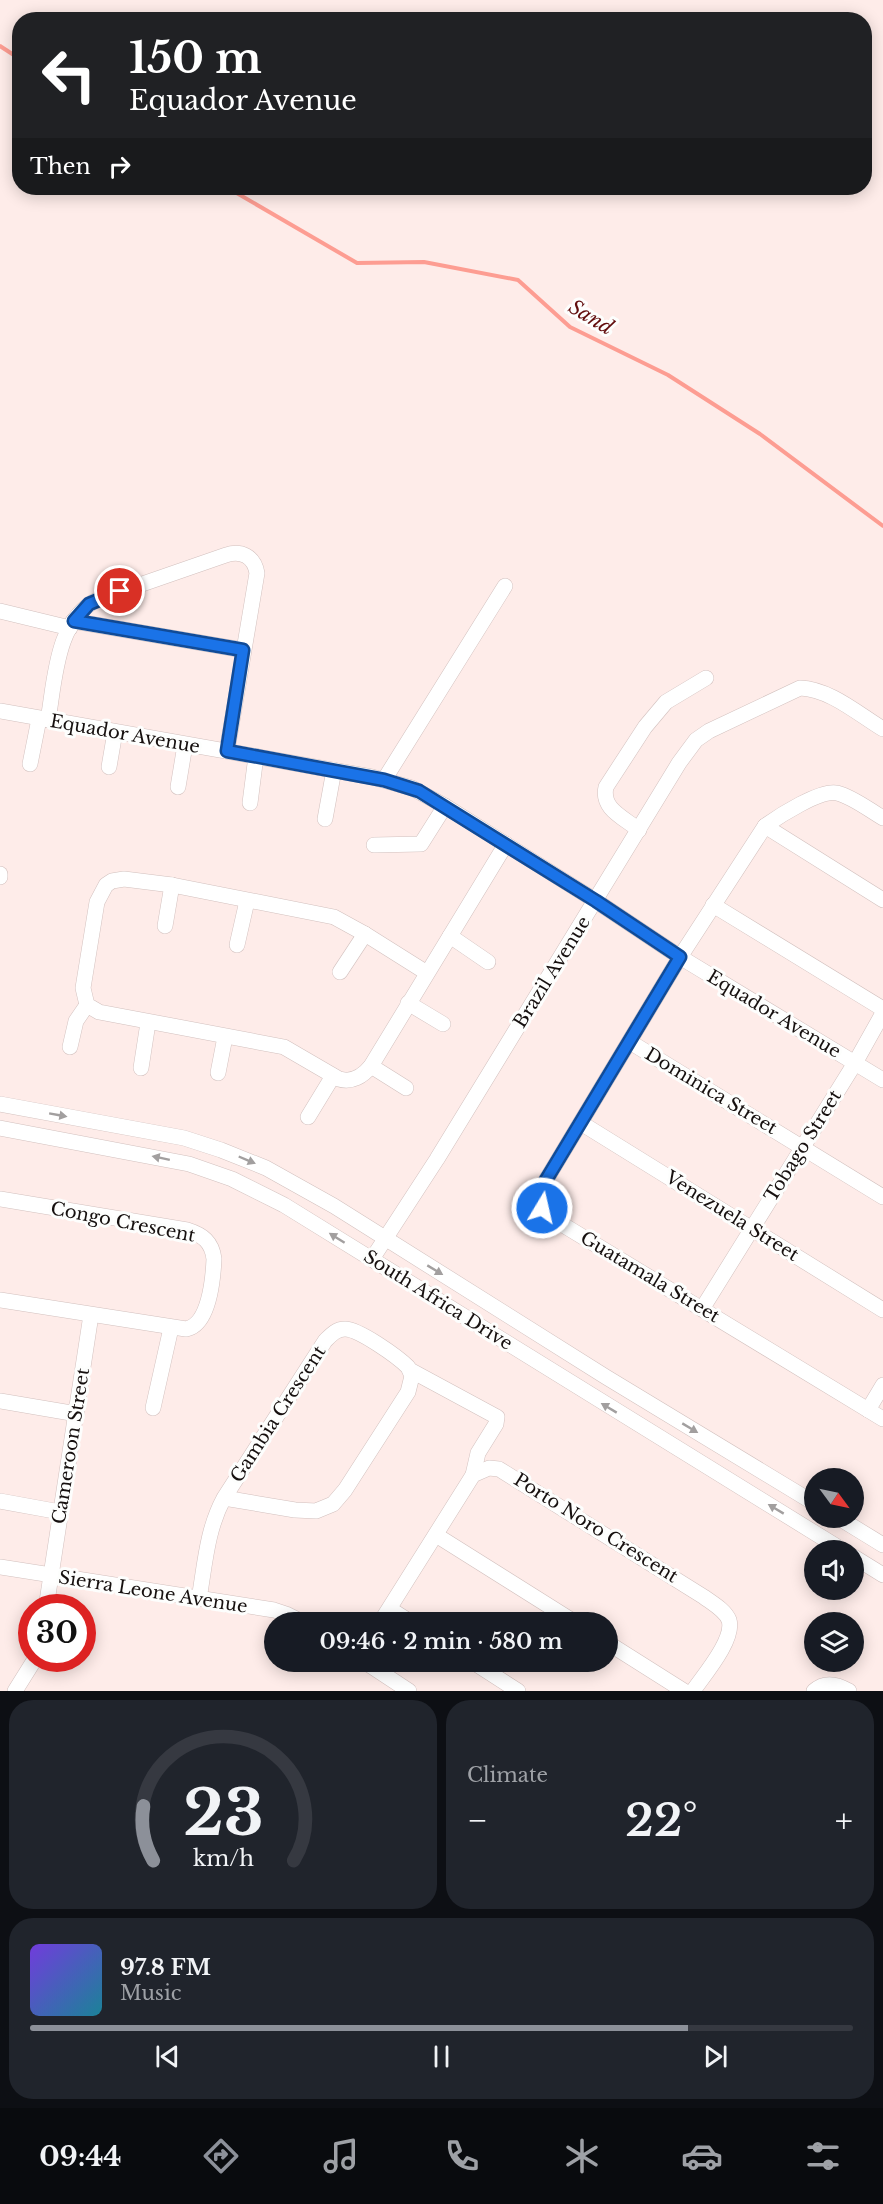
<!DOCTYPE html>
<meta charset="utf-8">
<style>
body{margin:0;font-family:"Libre Baskerville",serif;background:#20242c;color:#f1f3f6;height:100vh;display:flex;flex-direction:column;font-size:22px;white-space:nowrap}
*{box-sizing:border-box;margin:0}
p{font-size:20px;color:#9ea1a6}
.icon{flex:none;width:33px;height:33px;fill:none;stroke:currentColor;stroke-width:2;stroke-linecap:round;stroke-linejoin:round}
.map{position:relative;height:1691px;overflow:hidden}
.panel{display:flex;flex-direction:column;gap:9px;padding:9px;background:#0d0f14;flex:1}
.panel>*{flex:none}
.top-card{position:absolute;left:12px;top:12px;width:860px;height:183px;border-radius:24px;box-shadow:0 3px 15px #0003;background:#202124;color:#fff;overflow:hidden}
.needle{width:39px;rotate:123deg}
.controls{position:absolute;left:804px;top:1468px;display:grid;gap:12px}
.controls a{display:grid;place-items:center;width:60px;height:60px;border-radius:50%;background:#171b24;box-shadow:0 3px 15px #0003;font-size:30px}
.speed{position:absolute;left:18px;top:1594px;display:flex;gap:12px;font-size:30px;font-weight:700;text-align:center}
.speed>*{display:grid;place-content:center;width:78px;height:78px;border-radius:50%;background:#171b24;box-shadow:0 3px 15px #0003;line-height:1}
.speed .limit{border:9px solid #d22;background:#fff;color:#111}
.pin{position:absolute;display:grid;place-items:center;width:51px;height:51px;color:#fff;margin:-26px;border:3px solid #fff;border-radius:50%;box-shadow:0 2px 6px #0007}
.me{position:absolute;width:66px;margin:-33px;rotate:9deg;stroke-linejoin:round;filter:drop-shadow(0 0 4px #0008)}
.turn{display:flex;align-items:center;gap:21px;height:126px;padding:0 18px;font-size:27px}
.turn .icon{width:78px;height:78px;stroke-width:2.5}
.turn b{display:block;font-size:42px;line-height:51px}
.then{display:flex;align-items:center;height:57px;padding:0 18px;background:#0003;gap:12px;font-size:22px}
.big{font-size:45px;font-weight:600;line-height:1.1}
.panel .card{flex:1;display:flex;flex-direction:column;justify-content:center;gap:9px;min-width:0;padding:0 21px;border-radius:24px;background:#20242c}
.panel .dial{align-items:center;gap:0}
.dial svg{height:156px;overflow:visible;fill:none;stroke:#363941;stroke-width:7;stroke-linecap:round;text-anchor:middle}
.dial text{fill:#f1f3f6;stroke:none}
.song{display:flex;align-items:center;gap:18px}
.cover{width:72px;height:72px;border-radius:9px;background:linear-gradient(135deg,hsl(260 70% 55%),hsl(190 70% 35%))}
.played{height:6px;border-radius:3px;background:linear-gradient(90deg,#8c9099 80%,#363941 80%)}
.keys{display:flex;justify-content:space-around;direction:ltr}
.heat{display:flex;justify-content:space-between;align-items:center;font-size:33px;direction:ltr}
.panel .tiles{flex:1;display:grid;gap:9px;grid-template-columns:1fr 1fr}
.card:last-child{grid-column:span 2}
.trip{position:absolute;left:264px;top:1612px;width:354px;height:60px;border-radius:30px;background:#171b24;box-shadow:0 3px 15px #0003;font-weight:600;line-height:60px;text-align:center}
.tab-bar{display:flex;height:96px;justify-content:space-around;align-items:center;background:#090b0e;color:#9ea1a6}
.tab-bar .icon{width:42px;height:42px}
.tab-bar .current{color:#8c9099}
.tab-bar b{font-size:27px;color:#f1f3f6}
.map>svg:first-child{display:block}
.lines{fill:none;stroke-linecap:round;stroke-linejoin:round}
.stream{stroke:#fd9d92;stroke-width:4}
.minor-casing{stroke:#d2c0be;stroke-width:16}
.minor{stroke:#fff;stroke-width:15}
.oneway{fill:#a29f9f}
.route-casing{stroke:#114b97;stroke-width:15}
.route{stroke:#1a73e8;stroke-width:10}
.labels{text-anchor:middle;stroke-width:6;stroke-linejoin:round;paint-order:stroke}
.street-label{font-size:18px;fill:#16100f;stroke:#fdfefd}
.water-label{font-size:20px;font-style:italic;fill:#620d0d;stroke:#fdfefd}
</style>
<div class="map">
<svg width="883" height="1691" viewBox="0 0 883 1691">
<rect width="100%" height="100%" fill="#feece9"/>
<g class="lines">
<g class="stream">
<path d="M0 46 20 59"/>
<path d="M228 188 357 263 424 262 518 280 570 327 668 375 760 434 883 526"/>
</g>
<g class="minor-casing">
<g id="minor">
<path d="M0 611 70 628"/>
<path d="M73 621 243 650"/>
<path d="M0 711 372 777 412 788 445 806 596 901 680 957 883 1080"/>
<path d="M48 720C55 680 56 618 99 599L226 555C241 550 254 556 257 573L227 751"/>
<path d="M30 764 39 719"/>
<path d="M109 767 115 732"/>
<path d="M384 780 505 586"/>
<path d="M178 787 185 745"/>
<path d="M250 803 256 756"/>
<path d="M883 818C869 810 853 797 837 793 821 789 779 816 765 826L680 957 546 1180C541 1195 537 1206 550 1217L883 1419"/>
<path d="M325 819 334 770"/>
<path d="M765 826 883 900"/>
<path d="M639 830C623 817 601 809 606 787L645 727 666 702 706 678"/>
<path d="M374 845 421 844 445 806"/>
<path d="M0 874V877"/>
<path d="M713 905 883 1009"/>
<path d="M165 926 172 885"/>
<path d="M450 936 488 962"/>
<path d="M237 945 247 901"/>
<path d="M340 972 365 934"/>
<path d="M427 973 365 934 334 917 172 885 124 879 112 881 106 885 97 902 83 988 87 1005 99 1012 284 1047 339 1079C352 1083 363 1076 371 1066L506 844"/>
<path d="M408 1003 443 1024"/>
<path d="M630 1042 883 1197"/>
<path d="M70 1047 76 1021 87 1005"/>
<path d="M371 1066 406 1088"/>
<path d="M141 1068 148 1023"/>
<path d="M218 1073 225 1037"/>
<path d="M0 1104 184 1138 221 1150 266 1168 334 1206 606 1377 814 1503"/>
<path d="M308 1117 333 1076"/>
<path d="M581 1123 883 1310"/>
<path d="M0 1128 189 1164 232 1179 284 1205 844 1551"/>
<path d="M0 1199 187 1230C203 1235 212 1242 214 1259 213 1280 209 1325 186 1329L0 1300"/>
<path d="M372 1259 437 1159 679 763 696 740 709 731 800 688C830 689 858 714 883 729"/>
<path d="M702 1309 855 1063 883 1013"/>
<path d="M410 1370 497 1417 496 1424 478 1453 473 1475"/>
<path d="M0 1401 77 1414"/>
<path d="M153 1408 171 1328"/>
<path d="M868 1410 883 1385"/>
<path d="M0 1501 60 1512"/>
<path d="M839 1518 883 1545"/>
<path d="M436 1535 576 1623"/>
<path d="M854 1557 883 1575"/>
<path d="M0 1567 274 1610 286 1614 304 1623"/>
<path d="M199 1599C205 1564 207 1529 224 1498L325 1341C331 1335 336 1329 345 1329 359 1329 398 1357 408 1367L412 1376 408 1392 345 1490 333 1504 316 1511 295 1510 224 1498"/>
<path d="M46 1608 91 1315"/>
<path d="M390 1609 412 1623"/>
<path d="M380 1623 473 1475 489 1468 499 1469 704 1597C712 1603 725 1610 729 1620 735 1639 704 1675 693 1691"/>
<path d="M608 1643 684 1691"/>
<path d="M365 1662 409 1691"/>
<path d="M473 1662 518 1691"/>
<path d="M15 1691 35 1659"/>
<path d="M814 1691C825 1681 837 1684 849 1691"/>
</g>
</g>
<use href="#minor" class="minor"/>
</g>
<defs><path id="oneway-solid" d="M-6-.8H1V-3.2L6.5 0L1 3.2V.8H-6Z" transform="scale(1.5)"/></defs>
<g class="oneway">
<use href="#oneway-solid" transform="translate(58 1115) rotate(10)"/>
<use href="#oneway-solid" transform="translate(161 1158) rotate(-168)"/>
<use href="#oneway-solid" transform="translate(247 1160) rotate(23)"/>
<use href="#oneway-solid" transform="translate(337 1238) rotate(-148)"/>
<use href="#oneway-solid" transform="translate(435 1270) rotate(31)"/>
<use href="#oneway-solid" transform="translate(609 1408) rotate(-149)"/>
<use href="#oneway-solid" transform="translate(690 1428) rotate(31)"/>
<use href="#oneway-solid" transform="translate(776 1509) rotate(-149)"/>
</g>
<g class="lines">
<g class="route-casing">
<path id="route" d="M120 591 89 604 74 621 243 650 227 751 384 780 419 791 596 901 680 957 546 1180 540 1201 542 1208"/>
</g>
<use href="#route" class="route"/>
</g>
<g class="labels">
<g class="street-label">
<text transform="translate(125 734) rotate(10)" y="6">Equador Avenue</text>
<text transform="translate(552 972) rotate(-58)" y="6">Brazil Avenue</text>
<text transform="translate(774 1014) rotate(31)" y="6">Equador Avenue</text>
<text transform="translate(711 1091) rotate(31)" y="6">Dominica Street</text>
<text transform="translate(803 1146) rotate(-58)" y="6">Tobago Street</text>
<text transform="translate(732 1216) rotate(32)" y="6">Venezuela Street</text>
<text transform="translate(123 1222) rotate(11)" y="6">Congo Crescent</text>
<text transform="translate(650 1277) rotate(31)" y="6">Guatamala Street</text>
<text transform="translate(438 1300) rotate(32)" y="6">South Africa Drive</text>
<text transform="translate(278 1414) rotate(-57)" y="6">Gambia Crescent</text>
<text transform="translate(71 1446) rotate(-81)" y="6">Cameroon Street</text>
<text transform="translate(596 1528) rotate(32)" y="6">Porto Noro Crescent</text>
<text transform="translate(153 1592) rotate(9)" y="6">Sierra Leone Avenue</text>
</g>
<g class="water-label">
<text transform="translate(591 317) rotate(31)" y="7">Sand</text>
</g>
</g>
</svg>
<div class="controls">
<a><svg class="needle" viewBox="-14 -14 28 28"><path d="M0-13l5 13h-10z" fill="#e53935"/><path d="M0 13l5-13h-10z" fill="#9ea1a6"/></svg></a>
<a><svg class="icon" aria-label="sound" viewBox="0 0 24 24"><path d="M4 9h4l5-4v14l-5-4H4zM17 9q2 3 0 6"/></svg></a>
<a><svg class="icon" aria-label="layers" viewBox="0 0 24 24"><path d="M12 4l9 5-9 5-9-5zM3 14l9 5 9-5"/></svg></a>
</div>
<div class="speed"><div class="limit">30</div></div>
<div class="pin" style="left:120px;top:591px;background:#d93025"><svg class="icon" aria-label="arrive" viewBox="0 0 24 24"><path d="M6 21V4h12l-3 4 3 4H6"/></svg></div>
<svg class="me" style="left:542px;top:1208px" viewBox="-20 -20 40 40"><circle r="17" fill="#1a73e8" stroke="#fff" stroke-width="3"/><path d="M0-11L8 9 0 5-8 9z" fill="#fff"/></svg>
<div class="trip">09:46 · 2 min · 580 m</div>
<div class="top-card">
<div class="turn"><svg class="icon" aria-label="left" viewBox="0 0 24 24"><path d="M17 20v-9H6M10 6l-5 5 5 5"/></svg><div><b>150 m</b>Equador Avenue</div></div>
<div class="then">Then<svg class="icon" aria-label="right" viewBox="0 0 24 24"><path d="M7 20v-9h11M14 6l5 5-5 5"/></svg></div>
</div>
</div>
<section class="panel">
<div class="tiles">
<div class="card dial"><svg viewBox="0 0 100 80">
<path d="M14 69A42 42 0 1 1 86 69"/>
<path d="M14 69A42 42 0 0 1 9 41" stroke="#8c9099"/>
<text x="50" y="56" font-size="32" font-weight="700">23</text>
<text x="50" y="72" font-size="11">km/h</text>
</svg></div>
<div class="card"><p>Climate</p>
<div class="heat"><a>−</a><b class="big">22°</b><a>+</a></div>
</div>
<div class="card">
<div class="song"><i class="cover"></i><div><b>97.8 FM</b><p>Music</p></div></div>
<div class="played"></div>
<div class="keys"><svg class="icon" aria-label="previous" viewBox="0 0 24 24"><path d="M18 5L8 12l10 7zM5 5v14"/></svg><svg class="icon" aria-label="pause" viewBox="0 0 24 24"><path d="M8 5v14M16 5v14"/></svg><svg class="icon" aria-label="next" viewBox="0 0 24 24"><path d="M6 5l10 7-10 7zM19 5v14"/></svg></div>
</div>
</div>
</section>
<nav class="tab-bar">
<b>09:44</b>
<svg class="icon current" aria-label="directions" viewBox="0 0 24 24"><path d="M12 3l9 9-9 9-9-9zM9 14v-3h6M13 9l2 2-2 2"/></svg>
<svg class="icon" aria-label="music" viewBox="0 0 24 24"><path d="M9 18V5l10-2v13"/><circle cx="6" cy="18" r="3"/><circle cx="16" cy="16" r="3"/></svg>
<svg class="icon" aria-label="phone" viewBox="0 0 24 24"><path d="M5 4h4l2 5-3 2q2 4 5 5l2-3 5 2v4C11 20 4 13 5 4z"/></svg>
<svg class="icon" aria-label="climate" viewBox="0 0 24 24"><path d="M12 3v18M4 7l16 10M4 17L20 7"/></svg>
<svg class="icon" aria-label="car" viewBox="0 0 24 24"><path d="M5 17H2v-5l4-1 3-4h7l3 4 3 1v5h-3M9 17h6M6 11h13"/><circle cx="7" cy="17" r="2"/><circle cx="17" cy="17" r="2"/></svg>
<svg class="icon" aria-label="filters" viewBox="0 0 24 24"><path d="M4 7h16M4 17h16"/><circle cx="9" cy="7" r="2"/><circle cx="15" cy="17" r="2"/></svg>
</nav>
